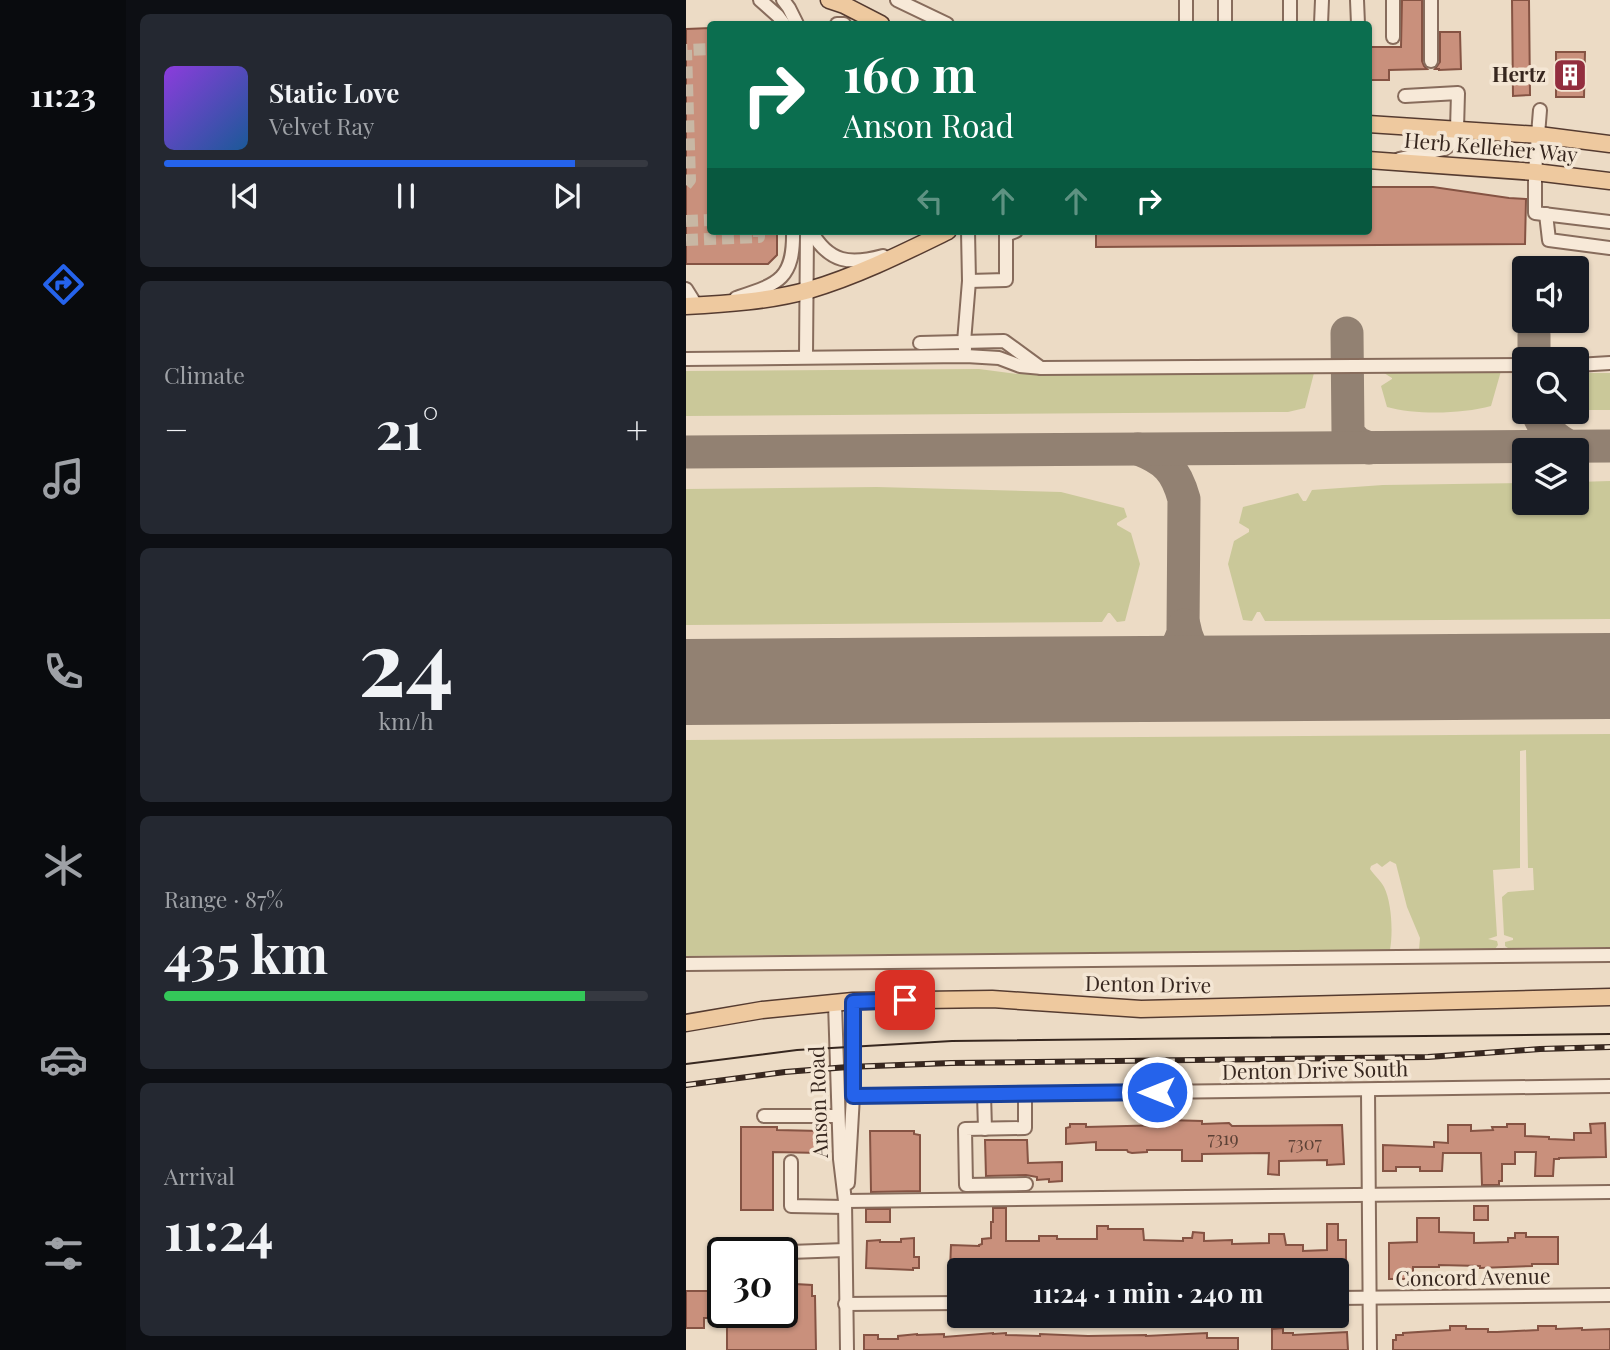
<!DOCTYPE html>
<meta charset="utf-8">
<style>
body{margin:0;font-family:"Playfair Display",serif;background:#242831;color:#f1f3f6;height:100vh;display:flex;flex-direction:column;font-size:26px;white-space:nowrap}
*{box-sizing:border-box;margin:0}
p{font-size:23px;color:#9ea1a6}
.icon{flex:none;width:38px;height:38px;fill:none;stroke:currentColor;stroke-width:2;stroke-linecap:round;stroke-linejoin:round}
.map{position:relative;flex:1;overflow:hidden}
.sheet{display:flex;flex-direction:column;gap:14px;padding:14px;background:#0d0f14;width:560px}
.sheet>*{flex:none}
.guide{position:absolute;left:21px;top:21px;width:665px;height:214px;border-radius:7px;box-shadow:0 2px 5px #0004;background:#0b6e4f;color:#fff;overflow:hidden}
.controls{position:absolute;left:826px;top:256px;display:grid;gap:14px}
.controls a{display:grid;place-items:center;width:77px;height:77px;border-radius:7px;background:#171b24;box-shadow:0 2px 5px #0004;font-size:35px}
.speed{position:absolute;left:21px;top:1237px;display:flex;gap:14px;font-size:35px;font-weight:700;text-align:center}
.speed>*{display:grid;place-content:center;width:91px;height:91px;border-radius:50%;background:#171b24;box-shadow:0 2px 5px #0004;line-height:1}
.speed .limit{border:4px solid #111;border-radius:10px;background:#fff;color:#111}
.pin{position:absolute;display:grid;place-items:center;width:60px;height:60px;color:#fff;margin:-30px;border-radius:14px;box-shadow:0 4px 10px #0006}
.me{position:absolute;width:77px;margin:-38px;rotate:270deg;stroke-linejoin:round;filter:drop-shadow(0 0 5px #0008)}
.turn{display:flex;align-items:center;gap:24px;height:147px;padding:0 21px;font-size:32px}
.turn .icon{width:91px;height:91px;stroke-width:2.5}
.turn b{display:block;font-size:49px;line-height:60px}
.lanes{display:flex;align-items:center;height:66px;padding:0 21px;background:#0003;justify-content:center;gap:35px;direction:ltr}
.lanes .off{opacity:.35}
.big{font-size:52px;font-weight:700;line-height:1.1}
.sheet .widget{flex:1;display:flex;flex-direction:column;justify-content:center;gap:10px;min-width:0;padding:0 24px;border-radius:10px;background:#242831}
.sheet .dial{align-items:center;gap:0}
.dial b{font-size:91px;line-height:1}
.song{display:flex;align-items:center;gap:21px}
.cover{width:84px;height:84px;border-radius:10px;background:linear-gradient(135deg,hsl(270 70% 55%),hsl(210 70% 35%))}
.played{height:7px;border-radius:4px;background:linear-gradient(90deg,#2563eb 85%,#363941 85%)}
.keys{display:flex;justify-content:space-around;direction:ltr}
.heat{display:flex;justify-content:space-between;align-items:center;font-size:38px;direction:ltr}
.charge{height:10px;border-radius:5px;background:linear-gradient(90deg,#34c759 87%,#363941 0)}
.trip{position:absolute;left:261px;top:1258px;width:402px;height:70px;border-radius:7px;background:#171b24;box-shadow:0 2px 5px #0004;font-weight:700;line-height:70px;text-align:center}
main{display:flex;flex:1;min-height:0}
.menu{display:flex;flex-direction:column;width:126px;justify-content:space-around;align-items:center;background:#090b0e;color:#9ea1a6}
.menu .icon{width:49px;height:49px}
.menu .selected{color:#2563eb}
.menu b{font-size:32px;color:#f1f3f6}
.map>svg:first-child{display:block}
.green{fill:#cac899}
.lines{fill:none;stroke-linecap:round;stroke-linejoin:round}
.taxiway{stroke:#928172;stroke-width:33}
.runway{stroke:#928172;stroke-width:86}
.building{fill:#c9907c;stroke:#855343;stroke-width:2}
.minor-tunnel{stroke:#c8b7a4;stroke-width:12;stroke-dasharray:12 6;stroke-linecap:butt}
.minor-casing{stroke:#876c5c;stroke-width:16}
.major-casing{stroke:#553b30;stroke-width:19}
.minor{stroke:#f7e9d8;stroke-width:12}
.major{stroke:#eec99f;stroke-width:16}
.tram{stroke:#37271f;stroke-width:2}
.rail-casing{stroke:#37271f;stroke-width:6}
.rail{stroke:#f4e6d4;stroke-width:3.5;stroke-dasharray:10;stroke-linecap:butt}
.route-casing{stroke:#184099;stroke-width:18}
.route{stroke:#2563eb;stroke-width:12}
.labels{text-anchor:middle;stroke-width:7;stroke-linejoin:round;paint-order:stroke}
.number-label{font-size:18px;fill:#5c4136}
.poi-label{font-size:21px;font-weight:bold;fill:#37271f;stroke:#f4e6d4;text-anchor:end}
.street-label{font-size:21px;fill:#37271f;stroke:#f4e6d4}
</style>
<main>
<nav class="menu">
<b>11:23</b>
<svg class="icon selected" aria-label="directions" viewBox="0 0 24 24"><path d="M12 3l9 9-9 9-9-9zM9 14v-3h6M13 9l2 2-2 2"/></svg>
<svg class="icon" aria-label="music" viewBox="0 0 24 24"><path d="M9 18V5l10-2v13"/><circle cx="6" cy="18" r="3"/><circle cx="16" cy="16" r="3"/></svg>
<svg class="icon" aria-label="phone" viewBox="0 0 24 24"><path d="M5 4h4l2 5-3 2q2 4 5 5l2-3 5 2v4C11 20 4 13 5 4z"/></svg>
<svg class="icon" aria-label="climate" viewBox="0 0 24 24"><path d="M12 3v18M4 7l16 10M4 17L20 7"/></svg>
<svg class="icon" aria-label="car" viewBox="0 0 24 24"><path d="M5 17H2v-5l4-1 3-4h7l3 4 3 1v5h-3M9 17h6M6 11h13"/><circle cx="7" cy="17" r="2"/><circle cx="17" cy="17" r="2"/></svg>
<svg class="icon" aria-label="filters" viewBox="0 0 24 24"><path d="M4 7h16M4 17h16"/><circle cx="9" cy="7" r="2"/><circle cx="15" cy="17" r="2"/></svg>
</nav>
<section class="sheet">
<div class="widget">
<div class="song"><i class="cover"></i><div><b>Static Love</b><p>Velvet Ray</p></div></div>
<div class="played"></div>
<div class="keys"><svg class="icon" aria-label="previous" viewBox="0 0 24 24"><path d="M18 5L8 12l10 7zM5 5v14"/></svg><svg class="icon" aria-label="pause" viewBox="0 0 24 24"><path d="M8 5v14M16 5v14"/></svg><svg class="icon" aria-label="next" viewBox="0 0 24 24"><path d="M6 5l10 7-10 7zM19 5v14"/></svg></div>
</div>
<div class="widget"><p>Climate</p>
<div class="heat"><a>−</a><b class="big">21°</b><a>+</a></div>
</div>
<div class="widget dial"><b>24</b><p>km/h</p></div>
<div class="widget"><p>Range · 87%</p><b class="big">435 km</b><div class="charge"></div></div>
<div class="widget"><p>Arrival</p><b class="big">11:24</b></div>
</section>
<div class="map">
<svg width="924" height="1350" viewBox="0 0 924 1350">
<rect width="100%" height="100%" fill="#ecdbc5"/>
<g class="green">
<path d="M293 369 331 374 628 373 619 408 602 412 0 416V371Z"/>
<path d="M815 371 805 406C776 414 730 415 701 407L695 386 706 379V378L698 373Z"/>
<path d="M891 373H924V410H903L891 406V379L892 377Z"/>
<path d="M924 481V619L579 621 574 612H571L566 621 557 620 542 564 548 541 563 532V529L553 523 557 507 612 493 617 501H620L626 490 697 485 838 483V502H891V482Z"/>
<path d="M191 487 375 492 438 508 441 517 431 523V525L445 533 454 564 439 621 431 622 424 613H422L416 622 0 625V489Z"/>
<path d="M924 734V947L822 948 819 946V942L827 940V938L818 935 816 897 822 892 848 890 847 868H842L840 750 834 751V868L807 870 811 936 802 939 811 941 812 945 809 949 733 950 734 938 721 907 710 864 704 861 696 867 691 863 685 866 684 869C688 875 695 881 698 887 706 903 707 933 704 950L0 956V740Z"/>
</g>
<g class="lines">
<g class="taxiway">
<path d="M661 333 662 433 671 443 683 448"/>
<path d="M848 359V335"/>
<path d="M851 411C856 427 870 441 885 447"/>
<path d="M452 449C480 460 490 470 498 499L497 633C490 654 476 670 455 679"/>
<path d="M0 452 924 446"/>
<path d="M498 625C503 655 522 672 550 678"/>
</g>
<path class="runway" d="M0 682 924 676"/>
</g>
<g class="building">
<path d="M716 0H736V61L738 66 741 69 703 70V80H682V47H715Z"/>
<path d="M826 0H843L844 95 827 96Z"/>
<path d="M24 28V231H91V255L82 264H0V29Z"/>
<path d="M754 32H774L775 69 753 70V69H749L754 62Z"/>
<path d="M870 52H899L898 97H870Z"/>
<path d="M682 187H747L823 198 840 199 839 244 410 247V231H682Z"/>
<path d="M481 1120 516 1121V1124L543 1123 546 1126 656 1125 658 1164 641 1165V1160L593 1161V1175L582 1174 583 1153 516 1154V1161H496V1150H461V1152L446 1153 442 1152 441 1150H410V1142L380 1144V1128L384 1127V1124H400V1127L481 1125Z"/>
<path d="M919 1123 920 1157 873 1158V1159H868L867 1176H849L850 1152H829V1164H816V1181H813V1185H796L795 1153H757L756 1171H734V1167H710V1171H697V1145L748 1147V1142L762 1143V1125H785V1131L807 1130 806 1127H821V1124H839V1136L863 1137V1139L888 1140V1133H905L904 1124Z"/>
<path d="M55 1127H91V1130L134 1131V1153L87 1152V1210H55Z"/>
<path d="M184 1131H228V1134L234 1135V1191L185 1192Z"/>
<path d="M299 1140H341L342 1163 376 1162V1181L363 1182V1179L351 1180V1177L340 1175 300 1176Z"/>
<rect x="788" y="1206" width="14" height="14"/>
<path d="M307 1208H320V1241H353V1236H371V1239H411V1226H422V1229H457L458 1240 497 1241V1238H506L507 1232 518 1233V1241L546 1240V1244L583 1243V1234H598L600 1245H617V1251L641 1250V1224H652V1240H660V1268L576 1266 517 1269 496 1268V1266L452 1264V1267L427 1270H264L265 1245 293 1246V1245L296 1244V1239L305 1238V1222H307Z"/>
<rect x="180" y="1209" width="24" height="13"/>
<path d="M731 1218H753V1232L788 1233V1243L822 1242V1238H829V1233H840V1237H872V1264H846V1266L794 1268V1266L753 1265V1267H727V1279H703V1243L731 1242Z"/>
<path d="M228 1238V1257H233V1268H227V1270L180 1268 181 1241 194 1240V1242H215V1239Z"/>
<path d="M25 1245H37V1318H18V1328H0V1291H23Z"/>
<path d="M96 1281H109V1284L126 1285V1296H129L130 1350H41V1312H96Z"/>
<path d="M764 1326H780V1329H802V1332H811L852 1330V1326H870V1329L896 1328V1330L924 1329V1350H707V1340H710V1335H717V1333L764 1330Z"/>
<path d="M597 1328V1333H607V1335L661 1332 662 1350H586V1329Z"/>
<path d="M307 1333V1334L320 1333V1335L354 1336V1334L402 1336 460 1335V1336L521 1333V1338H552V1350H178V1335H192V1339H212V1336L231 1334V1335L258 1334V1337Z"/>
</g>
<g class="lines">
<g class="minor-tunnel">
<path d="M0 185 4 180 0 50 24 49"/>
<path d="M0 221 24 220"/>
<path d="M0 240 73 237V231"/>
</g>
<g class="minor-casing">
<g id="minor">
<path d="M74 0 92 16 98 24"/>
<path d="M97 0 103 8 111 24"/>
<path d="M211 0 261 24"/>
<path d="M539 0V24"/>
<path d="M604 0V24"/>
<path d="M671 0 672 24"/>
<path d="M707 0V37"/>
<path d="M745 0V61"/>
<path d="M151 24H158"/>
<path d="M500 24V0"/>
<path d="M635 24 636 0"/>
<path d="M854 110 849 172V213L924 222"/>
<path d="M713 159 758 149 768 142 771 129 772 93 719 96"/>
<path d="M860 214 863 240 924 248"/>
<path d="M125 231C143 263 164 265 197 256"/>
<path d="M283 281 320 280V235L330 231"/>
<path d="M0 289 10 305"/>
<path d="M50 298C92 284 108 280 107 231"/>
<path d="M234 343 318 341 355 368"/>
<path d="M279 349 278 342 283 281 282 231"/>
<path d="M120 357 121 231"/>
<path d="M0 359 280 356 313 358 334 366 356 368 838 365"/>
<path d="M891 365 924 363"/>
<path d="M0 964 924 955"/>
<path d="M149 1003 154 1159 159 1201 161 1350"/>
<path d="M682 1090 684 1350"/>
<path d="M298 1094 299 1129"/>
<path d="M339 1094V1128L279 1129 280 1185 340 1184"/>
<path d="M167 1096 924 1086"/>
<path d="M78 1116H152"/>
<path d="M105 1162V1206L159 1207"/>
<path d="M162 1183 167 1096V1001"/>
<path d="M159 1201 924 1192"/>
<path d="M74 1253 159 1250"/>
<path d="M651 1298 924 1295"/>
<path d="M159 1304 273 1303"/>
</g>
</g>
<g class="major-casing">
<g id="major">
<path d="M143 0 158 5 195 24"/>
<path d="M682 124 853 135 924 144"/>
<path d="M682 160 849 172 924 181"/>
<path d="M0 306C40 304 84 301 123 290 171 276 217 253 262 231"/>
<path d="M0 1023 76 1010 167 1001 306 999 455 1009 924 997"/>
</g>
</g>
<use href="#minor" class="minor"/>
<use href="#major" class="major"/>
<path class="tram" d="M0 1064 111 1050 266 1041 924 1034"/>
<g class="rail-casing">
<path id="rail" d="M0 1085 99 1072 162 1067 265 1063 742 1057 854 1049 924 1047"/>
</g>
<use href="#rail" class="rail"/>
</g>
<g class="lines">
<g class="route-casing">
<path id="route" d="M219 1000 167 1002V1096L471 1092"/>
</g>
<use href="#route" class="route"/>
</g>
<defs>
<g id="building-square" transform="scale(1.75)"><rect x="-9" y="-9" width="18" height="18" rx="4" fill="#932e3f" stroke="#f4e6d4"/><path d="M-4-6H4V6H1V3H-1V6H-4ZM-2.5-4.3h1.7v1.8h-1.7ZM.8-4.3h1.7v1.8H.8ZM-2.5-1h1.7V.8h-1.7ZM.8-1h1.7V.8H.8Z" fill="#fff"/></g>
</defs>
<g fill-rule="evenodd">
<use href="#building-square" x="884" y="75"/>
</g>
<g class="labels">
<g class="number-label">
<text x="537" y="1145">7319</text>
<text x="619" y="1150">7307</text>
</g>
<g class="poi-label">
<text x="860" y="82">Hertz</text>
</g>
<g class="street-label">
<text transform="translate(805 148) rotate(5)" y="7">Herb Kelleher Way</text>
<text transform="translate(462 985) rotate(1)" y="7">Denton Drive</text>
<text transform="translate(629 1071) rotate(-1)" y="7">Denton Drive South</text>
<text transform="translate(133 1102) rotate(-92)" y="7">Anson Road</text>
<text transform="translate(787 1278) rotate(-1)" y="7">Concord Avenue</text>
</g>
</g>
</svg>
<div class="controls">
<a><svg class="icon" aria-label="sound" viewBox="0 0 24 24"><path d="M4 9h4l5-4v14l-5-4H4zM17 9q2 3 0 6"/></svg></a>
<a><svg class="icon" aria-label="search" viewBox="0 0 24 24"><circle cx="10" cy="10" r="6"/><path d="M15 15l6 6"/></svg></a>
<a><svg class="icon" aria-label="layers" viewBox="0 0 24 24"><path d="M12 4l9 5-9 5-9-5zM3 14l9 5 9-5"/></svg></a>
</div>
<div class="speed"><div class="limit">30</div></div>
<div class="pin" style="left:219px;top:1000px;background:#d93025"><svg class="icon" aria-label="arrive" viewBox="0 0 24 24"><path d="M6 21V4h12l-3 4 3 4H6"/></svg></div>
<svg class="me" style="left:471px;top:1092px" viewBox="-20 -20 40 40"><circle r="17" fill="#2563eb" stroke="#fff" stroke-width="3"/><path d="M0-11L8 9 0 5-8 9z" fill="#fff"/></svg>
<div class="trip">11:24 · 1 min · 240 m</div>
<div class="guide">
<div class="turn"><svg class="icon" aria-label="right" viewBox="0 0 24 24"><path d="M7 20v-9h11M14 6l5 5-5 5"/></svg><div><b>160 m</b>Anson Road</div></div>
<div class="lanes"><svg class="icon off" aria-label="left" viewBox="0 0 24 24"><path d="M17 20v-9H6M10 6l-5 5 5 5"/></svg><svg class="icon off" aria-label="ahead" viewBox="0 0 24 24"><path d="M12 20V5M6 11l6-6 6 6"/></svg><svg class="icon off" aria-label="ahead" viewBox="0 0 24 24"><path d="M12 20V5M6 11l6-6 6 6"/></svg><svg class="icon" aria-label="right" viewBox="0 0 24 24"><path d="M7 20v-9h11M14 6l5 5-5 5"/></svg></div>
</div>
</div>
</main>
